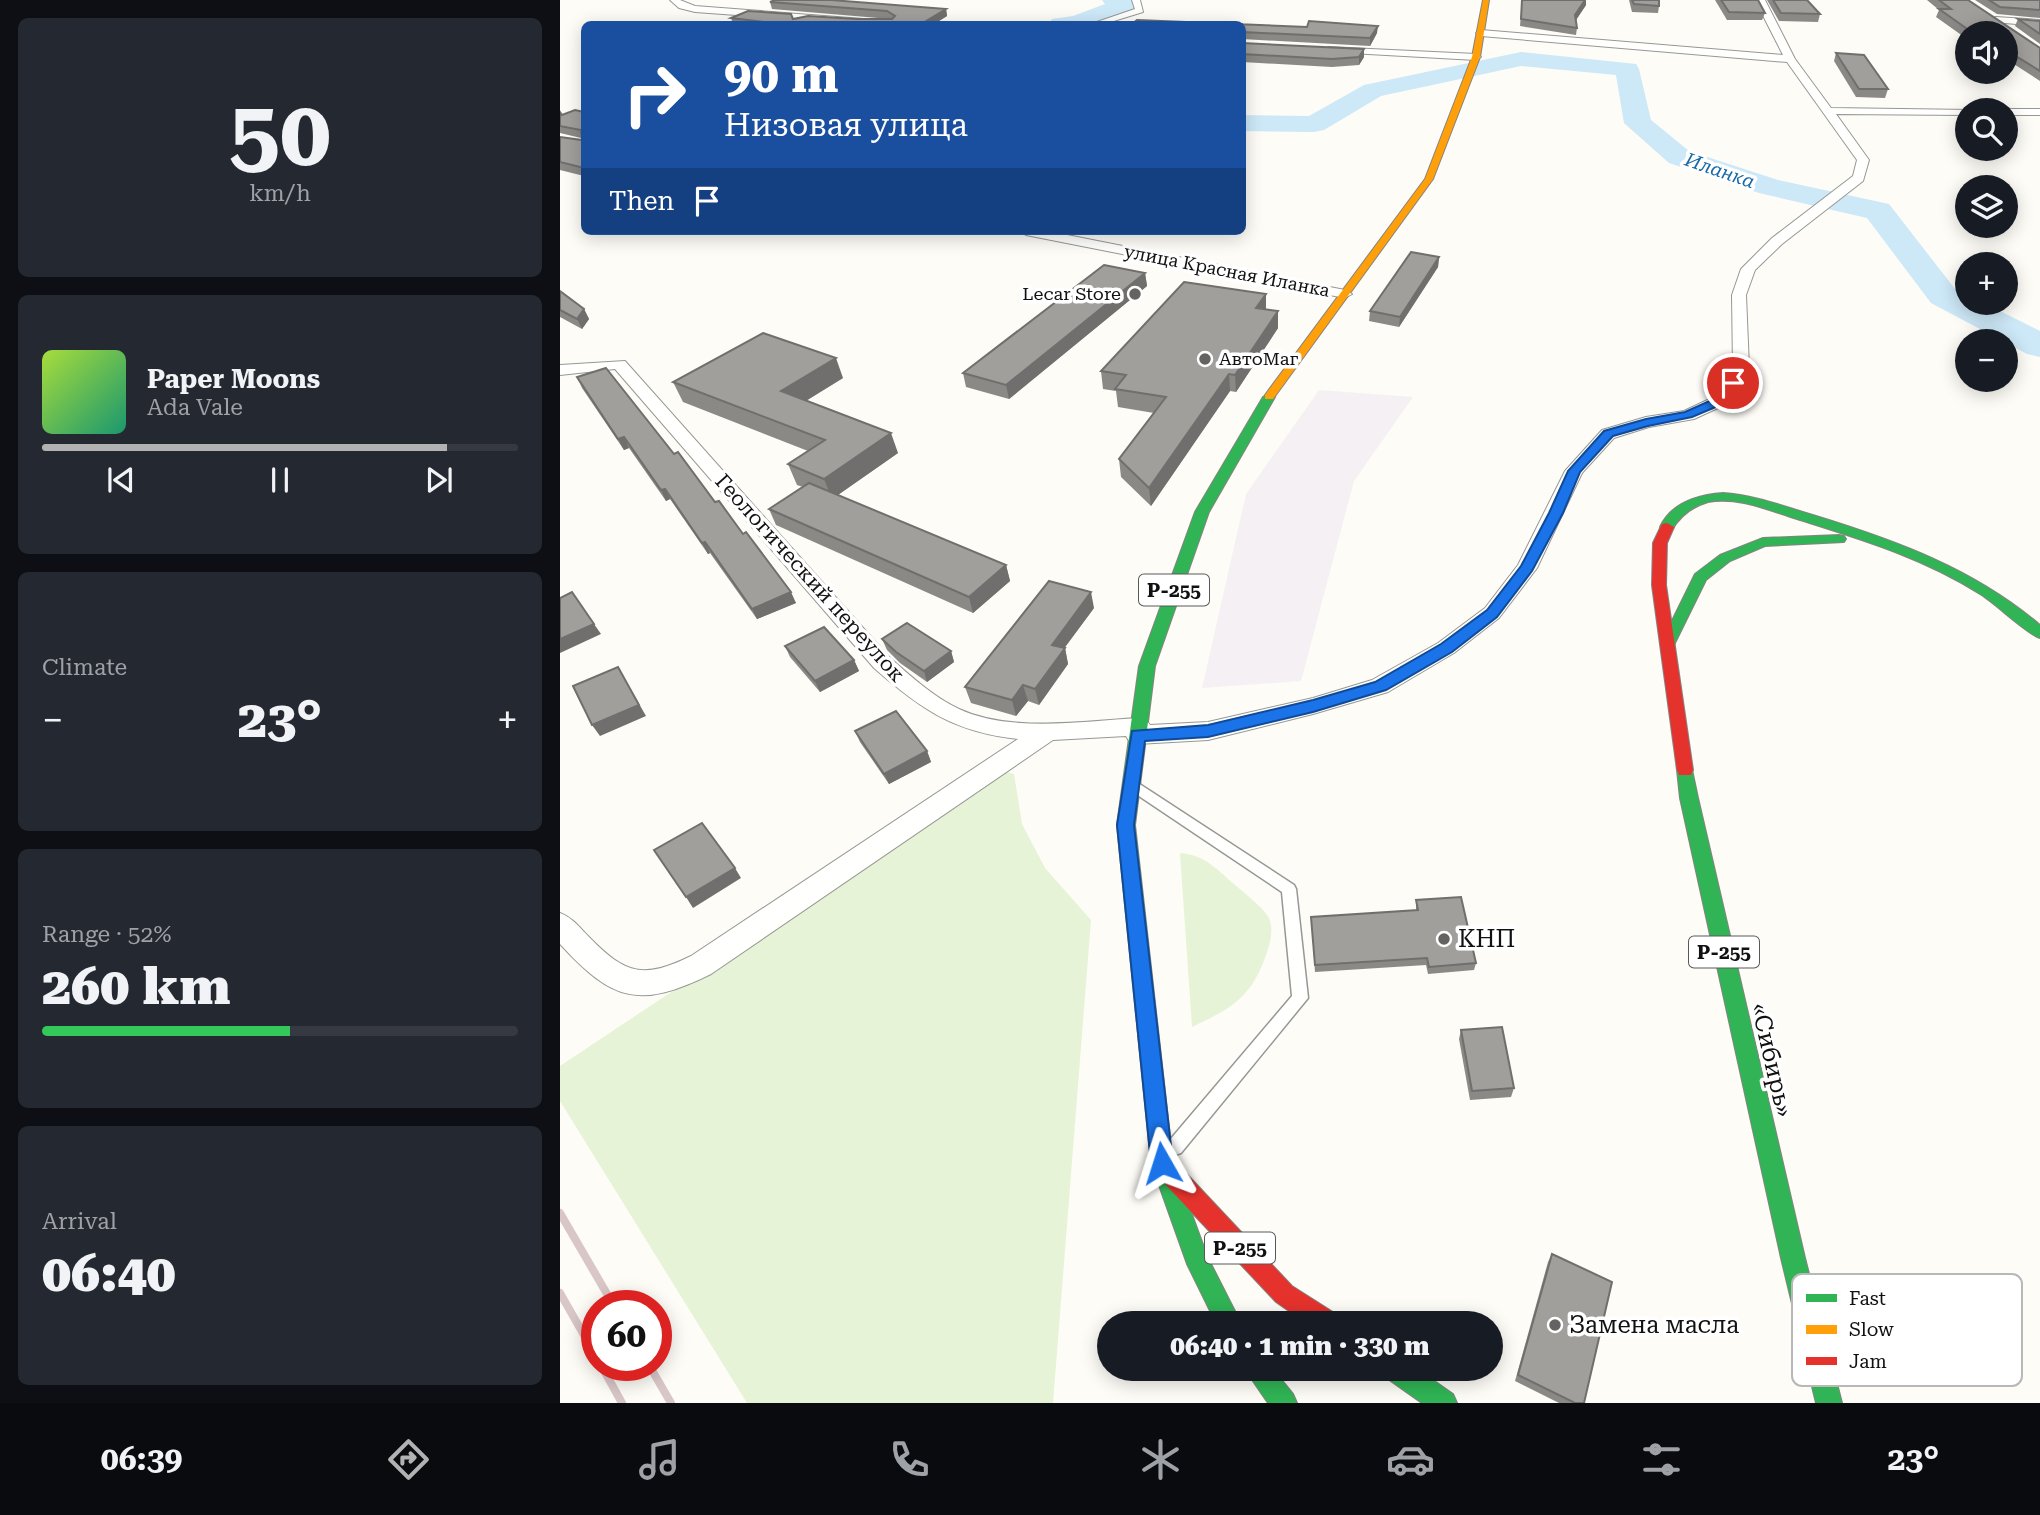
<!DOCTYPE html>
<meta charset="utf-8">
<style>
body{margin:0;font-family:"Roboto Serif",serif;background:#242831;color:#f1f3f6;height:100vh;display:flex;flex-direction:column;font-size:26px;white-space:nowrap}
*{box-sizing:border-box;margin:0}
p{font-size:23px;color:#9ea1a6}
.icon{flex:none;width:38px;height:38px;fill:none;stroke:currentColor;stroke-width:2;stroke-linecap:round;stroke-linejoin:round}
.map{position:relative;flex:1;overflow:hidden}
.drawer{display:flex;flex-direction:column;gap:18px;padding:18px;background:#0d0f14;width:560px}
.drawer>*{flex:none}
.banner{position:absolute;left:21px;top:21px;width:665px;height:214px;border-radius:10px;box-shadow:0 4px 18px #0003;background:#1a4fa0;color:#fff;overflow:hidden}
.controls{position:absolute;left:1395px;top:21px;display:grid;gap:14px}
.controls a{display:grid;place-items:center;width:63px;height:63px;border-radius:50%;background:#171b24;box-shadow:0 4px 18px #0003;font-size:35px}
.speed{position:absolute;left:21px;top:1290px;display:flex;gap:14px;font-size:35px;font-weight:700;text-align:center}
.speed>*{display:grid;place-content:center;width:91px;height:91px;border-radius:50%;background:#171b24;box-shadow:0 4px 18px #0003;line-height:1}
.speed .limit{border:10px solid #d22;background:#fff;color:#111}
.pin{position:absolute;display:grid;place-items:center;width:60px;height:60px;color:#fff;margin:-30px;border:4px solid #fff;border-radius:50%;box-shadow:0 2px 7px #0007}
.me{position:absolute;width:77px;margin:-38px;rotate:354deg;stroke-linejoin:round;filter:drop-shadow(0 0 5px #0008)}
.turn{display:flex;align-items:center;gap:24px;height:147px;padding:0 28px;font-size:32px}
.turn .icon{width:91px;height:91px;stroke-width:2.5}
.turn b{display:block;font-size:49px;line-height:60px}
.then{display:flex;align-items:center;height:66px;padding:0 28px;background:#0003;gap:14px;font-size:26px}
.big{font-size:52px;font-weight:800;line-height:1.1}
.drawer .card{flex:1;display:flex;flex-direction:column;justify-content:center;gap:10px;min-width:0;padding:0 24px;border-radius:10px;background:#242831}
.drawer .dial{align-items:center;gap:0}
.dial b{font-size:91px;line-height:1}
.song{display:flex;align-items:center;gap:21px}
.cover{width:84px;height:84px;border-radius:10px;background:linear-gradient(135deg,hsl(80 70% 55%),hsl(160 70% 35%))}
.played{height:7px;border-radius:4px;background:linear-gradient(90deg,#b2b2b3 85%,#363941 85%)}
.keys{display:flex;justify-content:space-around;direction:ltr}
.heat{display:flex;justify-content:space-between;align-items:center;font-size:38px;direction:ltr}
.charge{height:10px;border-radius:5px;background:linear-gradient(90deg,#34c759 52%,#363941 0)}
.trip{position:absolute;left:537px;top:1311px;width:406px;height:70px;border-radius:35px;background:#171b24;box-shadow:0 4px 18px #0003;font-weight:800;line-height:70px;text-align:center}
.dock{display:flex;height:112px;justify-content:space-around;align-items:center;background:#090b0e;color:#9ea1a6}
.dock .icon{width:49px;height:49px}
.dock .on{color:#b2b2b3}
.dock b{font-size:32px;color:#f1f3f6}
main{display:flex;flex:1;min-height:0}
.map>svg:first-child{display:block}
.industrial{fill:#f5f0f3}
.green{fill:#e7f3d7}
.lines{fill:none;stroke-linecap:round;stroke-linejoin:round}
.river{fill:#cde8f7;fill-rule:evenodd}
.lane-casing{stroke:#979795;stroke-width:3}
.street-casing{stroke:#979795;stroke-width:2}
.fast-casing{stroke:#858482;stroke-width:2}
.slow-casing{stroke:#858482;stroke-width:2}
.jam-casing{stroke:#858482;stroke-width:2}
.lane{fill:#fffffe;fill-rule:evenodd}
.street{fill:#fffffe;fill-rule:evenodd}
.fast{fill:#30b455;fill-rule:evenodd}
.slow{fill:#ff9f0a;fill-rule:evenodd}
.jam{fill:#e5322d;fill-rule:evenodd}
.rail{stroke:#d9c6c7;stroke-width:8}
.wall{fill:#8a8986}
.shaded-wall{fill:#716f6d}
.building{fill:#a19f9c;stroke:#716f6d;stroke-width:2}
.route{fill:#1a73e8;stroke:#114b97;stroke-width:2}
.poi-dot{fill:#646362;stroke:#fff;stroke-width:2.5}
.labels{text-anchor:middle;stroke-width:7;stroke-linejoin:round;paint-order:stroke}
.far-street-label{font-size:18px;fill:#111;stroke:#fff}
.far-poi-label{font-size:18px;fill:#111;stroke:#fff;text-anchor:end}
.far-water-label{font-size:19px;font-style:italic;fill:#1768a6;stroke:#fff}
.shield{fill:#fff;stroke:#585858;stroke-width:2}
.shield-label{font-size:19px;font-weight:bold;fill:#111}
.street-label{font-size:21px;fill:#111;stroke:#fff}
.near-poi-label{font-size:24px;fill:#111;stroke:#fff;text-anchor:start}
.near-street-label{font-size:24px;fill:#111;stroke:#fff}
.key{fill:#fff;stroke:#b8b8b8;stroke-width:2}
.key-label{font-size:19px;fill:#111}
</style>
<main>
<section class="drawer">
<div class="card dial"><b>50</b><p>km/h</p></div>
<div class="card">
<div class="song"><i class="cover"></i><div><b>Paper Moons</b><p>Ada Vale</p></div></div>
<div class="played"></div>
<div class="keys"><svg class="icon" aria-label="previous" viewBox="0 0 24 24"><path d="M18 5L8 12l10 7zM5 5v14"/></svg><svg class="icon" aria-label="pause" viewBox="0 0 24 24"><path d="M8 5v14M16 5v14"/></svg><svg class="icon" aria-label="next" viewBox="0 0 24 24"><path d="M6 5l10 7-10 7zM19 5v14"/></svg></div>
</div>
<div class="card"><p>Climate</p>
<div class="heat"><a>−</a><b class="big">23°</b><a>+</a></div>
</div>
<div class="card"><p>Range · 52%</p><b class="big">260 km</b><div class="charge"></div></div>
<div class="card"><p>Arrival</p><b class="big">06:40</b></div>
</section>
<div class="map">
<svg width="1480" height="1403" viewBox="0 0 1480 1403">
<rect width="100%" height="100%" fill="#fdfcf7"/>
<path class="industrial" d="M759 390 853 397 794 481 741 681 642 688 686 494Z"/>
<g class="green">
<path d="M443 771 454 774 462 824 485 868 531 920 493 1403H187L0 1101V1066Z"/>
<path d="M620 853C645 855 655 868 674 884 682 891 704 908 709 918 714 929 710 944 706 955 691 998 672 1008 632 1027Z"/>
</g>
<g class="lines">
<g class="river">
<path d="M542 0H575L578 4 575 9 531 24H489L492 19 513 16 545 4Z"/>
<path d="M961 52 1076 64 1079 69 1091 120 1129 151 1218 180 1329 204 1395 289 1407 294V303H1424L1480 331V357L1467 354 1371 303 1307 218 1199 193 1109 163 1064 123 1056 75 961 66 821 96 764 130 754 132 682 131V115L749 116 804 85Z"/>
</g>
<g class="lane-casing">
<path id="lane" d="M578 783 734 885 736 889 748 998 621 1153 615 1155 609 1153 607 1147 609 1141 732 996 722 892 573 792 571 788 573 784Z"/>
</g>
<g class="street-casing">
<g id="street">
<path d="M110 0H120L135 6 329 21 334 24H299L135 12 119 8Z"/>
<path d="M572 0H580L583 12 544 24H531L575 9Z"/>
<path d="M1195 0H1205L1235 59 1271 108 1411 110H1407V115L1276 114 1309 160 1303 181 1222 244 1195 270 1186 295 1189 368 1171 402 1134 419 1089 427 1054 438 1022 473 977 568 939 618 894 653 828 692 753 714 648 740 577 744 569 741 566 736 493 740 151 974C80 1009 53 1002 0 944V913C13 918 20 928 29 937 66 975 84 979 131 956L458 739C394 732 362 710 314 668L55 369 0 375V365L65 361 330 658C351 676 373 697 399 709 451 733 523 721 579 718L587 721 590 725 648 722 753 698 812 680 878 643 925 608 958 565 1005 471 1042 430 1086 417 1124 411 1158 395 1173 368 1172 295 1181 269 1212 238 1293 176 1297 160 1227 62 921 36 916 33 921 30 1223 55Z"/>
<path d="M1436 17 1480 20V26L1433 22V18Z"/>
<path d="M768 47 916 54 921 57 916 60 772 52 768 51Z"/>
<path d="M1446 109H1480V115H1446V110H1442Z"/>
<path d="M459 231H487L785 290 792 294 785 298 466 235Z"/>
</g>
</g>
<g class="fast-casing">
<g id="fast">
<path d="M709 394 715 397 649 512 595 666 575 825 613 1163 648 1258 681 1323H656L627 1264 591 1163 557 825 579 666 635 512 703 397Z"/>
<path d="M1163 493C1195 495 1225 507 1256 516 1337 541 1414 569 1480 625V638C1468 635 1435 603 1420 594 1364 558 1300 539 1237 519 1210 511 1178 496 1148 502 1131 507 1120 516 1112 530L1107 531 1100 527C1111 503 1137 495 1163 493Z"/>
<path d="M1279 535 1284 536 1286 539 1284 542 1205 546 1170 561 1146 580 1113 647H1103L1101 643 1135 574 1160 555 1203 538Z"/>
<path d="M1125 764 1131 765 1138 798 1245 1258 1282 1403H1256L1221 1258 1120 798 1117 770 1119 765Z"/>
<path d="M684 1368H712L733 1394 737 1403H708Z"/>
<path d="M822 1368H856L893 1394 897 1403H862L825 1377Z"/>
</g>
</g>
<g class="slow-casing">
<path id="slow" d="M923 0H929L920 57 873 179 713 399H705V395L865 179 912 57Z"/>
</g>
<g class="jam-casing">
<g id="jam">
<path d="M1107 523 1114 527 1107 543 1106 585 1133 770 1131 775H1119L1117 770 1092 585 1093 543 1102 524Z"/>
<path d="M614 1166 622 1169 732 1286 776 1314 779 1323H746L716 1302 606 1185 603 1177 606 1169Z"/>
</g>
</g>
<use href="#lane" class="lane"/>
<use href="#street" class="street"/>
<use href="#fast" class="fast"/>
<use href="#slow" class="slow"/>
<use href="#jam" class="jam"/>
<g class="rail">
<path d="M0 1213 54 1306"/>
<path d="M0 1293 37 1358"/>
<path d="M41 1365 62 1403"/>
<path d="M89 1365 111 1403"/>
</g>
</g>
<g class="wall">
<path d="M962 0H1026V5L1016 20 1017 28 1016 35 960 26Z"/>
<path d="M1069 0H1099V6L1098 13 1072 12Z"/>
<path d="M1155 0H1198L1205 13 1202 20H1167Z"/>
<path d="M1207 0H1247L1260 14 1258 22 1219 21Z"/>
<path d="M1367 0H1408L1480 48V81L1446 59V33H1407V39L1376 17 1379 10Z"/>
<path d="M1415 0H1480V18L1437 14Z"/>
<path d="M210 2 386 9 387 16 374 24H173L171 18 330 19 212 9Z"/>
<path d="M1458 19 1480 21V44L1455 26Z"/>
<path d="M682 24 747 27 817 33 810 46 682 39Z"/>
<path d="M682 43 804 49V57L799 65 772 67 682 62Z"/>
<path d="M1276 53 1328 89 1325 98 1296 97 1274 61Z"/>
<path d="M0 112 2 115 24 112V176L0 170V137L22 140 21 138 0 133Z"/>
<path d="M879 257 878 267 839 327 809 321 810 311Z"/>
<path d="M585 273 587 286 449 399 406 387 403 373Z"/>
<path d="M0 291 24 309 29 319 22 329 0 317Z"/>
<path d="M706 294V309L718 311V328L676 392 670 391 591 506 561 477 559 459 594 413 558 407 556 391 543 389 541 371Z"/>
<path d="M17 377 114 454 155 502 236 603 197 619 150 553 148 554 110 499 106 501 69 448 64 450 22 388Z"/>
<path d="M283 378 246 401 338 453 278 495 446 565 450 581 413 613 216 525 209 509 243 487 237 485 228 464 248 451 123 402 113 382Z"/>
<path d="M534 608 503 650 505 648 508 664 479 705 468 701 456 716 411 703 405 687Z"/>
<path d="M322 639 391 651 394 662 367 682 340 663 327 650Z"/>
<path d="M225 646 294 660 299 671 260 692 230 657Z"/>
<path d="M295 731 367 751 371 762 329 784 300 742Z"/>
<path d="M856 900 916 963 914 970 868 974 866 965 755 972 751 917 856 910Z"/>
<path d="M901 1030 954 1088 951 1097 910 1100 899 1039Z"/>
<path d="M992 1254 1024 1403H999L955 1381 988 1262Z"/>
</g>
<g class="shaded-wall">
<path d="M1025 0H1026V5L1014 23 1015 15Z"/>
<path d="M386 9 387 16 374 24H361Z"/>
<path d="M818 26 817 33 810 46V38Z"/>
<path d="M804 49V57L799 65V57Z"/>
<path d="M879 257 878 267 839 327 840 317Z"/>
<path d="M585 273 587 286 449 399 446 385Z"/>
<path d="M706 294V311L696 308Z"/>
<path d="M24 309 29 319 22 329 17 319Z"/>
<path d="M718 311V328L676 392 675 375Z"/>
<path d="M276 358 283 378 229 411 221 391Z"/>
<path d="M669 374 670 391 591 506 589 488Z"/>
<path d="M331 433 338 453 272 499 264 479Z"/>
<path d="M64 437 69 448 64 450 58 439Z"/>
<path d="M105 489 110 499 106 501 101 490Z"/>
<path d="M145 542 150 553 148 554 142 543Z"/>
<path d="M446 565 450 581 413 613 409 597Z"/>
<path d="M231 592 236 603 197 619 192 609Z"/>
<path d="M531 592 534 608 502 651 505 648 508 664 479 705 475 689 492 645Z"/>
<path d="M34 624 41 634 0 653V639Z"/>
<path d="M391 651 394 662 367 682 364 671Z"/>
<path d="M294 660 299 671 260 692 255 681Z"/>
<path d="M58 667 86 716 40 736 32 725Z"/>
<path d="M463 685 468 701 456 716 452 700Z"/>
<path d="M367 751 371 762 329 784 324 774Z"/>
<path d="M175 868 181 878 133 908 126 897Z"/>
</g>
<g class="building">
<path d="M215 0H271L386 9 361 24H221L171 18 188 11 231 14 233 19 248 16 297 19H332L335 16 327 11 210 2Z"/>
<path d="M962 0H1025L1015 15 1017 28 961 19Z"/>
<path d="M1072 0H1099V6L1074 4Z"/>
<path d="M1161 0H1198L1205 13 1169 12Z"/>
<path d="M1213 0H1247L1260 14 1221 13Z"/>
<path d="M1379 0H1408L1480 48V71L1446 50V33H1413L1379 9H1391Z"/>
<path d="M1429 0H1480V10L1440 7Z"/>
<path d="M1458 19 1480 21V34Z"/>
<path d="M577 20 747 27 749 21 818 26 810 38 682 32V24H572Z"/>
<path d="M682 43 804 49 799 57 772 59 682 54Z"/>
<path d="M1276 53 1304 55 1328 89H1299Z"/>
<path d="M15 110 24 112V168L0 162V137L22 140 21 130 0 126V112L2 115Z"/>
<path d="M851 252 879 257 840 317 810 311Z"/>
<path d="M544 265 585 273 446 385 403 373Z"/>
<path d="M624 282 706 294 696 308 718 311 675 375 669 374 589 488 559 459 606 397 555 389 566 375 541 371Z"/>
<path d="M0 291 24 309 17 319 0 310Z"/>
<path d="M203 333 276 358 221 391 331 433 264 479 228 464 265 440 113 382Z"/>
<path d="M46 368 114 454 118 452 155 502 159 501 183 534 186 532 231 592 192 609 145 542 142 543 105 489 101 490 64 437 58 439 17 377Z"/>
<path d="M249 483 446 565 409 597 209 509Z"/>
<path d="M489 581 531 592 492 645 505 648 475 689 463 685 452 700 405 687Z"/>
<path d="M12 592 34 624 0 639V598Z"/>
<path d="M347 623 391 651 364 671 336 652 322 639Z"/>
<path d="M264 627 294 660 255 681 225 646Z"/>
<path d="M58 667 79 705 32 725 13 686Z"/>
<path d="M336 711 367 751 324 774 295 731Z"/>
<path d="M142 823 175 868 126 897 94 850Z"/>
<path d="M901 897 916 963 869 967 867 958 755 965 751 917 858 910 856 900Z"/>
<path d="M942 1027 954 1088 912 1091 901 1030Z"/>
<path d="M992 1254 1052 1282 1024 1403H1015L958 1375Z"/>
</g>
<path class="route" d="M1169 380 1179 383 1170 401 1132 417 1088 426 1053 436 1020 472 1003 513 972 571 937 617 892 652 826 690 753 712 648 737 585 741 574 825 613 1163 610 1171 602 1174 594 1171 591 1163 557 825 572 731 648 725 753 700 815 682 881 644 927 610 961 566 989 513 1008 471 1044 431 1086 419 1125 412 1161 396Z"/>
<g class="poi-dot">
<circle cx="575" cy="294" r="7"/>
<circle cx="645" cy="359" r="7"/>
<circle cx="884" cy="939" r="7"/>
<circle cx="995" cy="1325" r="7"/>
</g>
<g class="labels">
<g class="far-street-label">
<text transform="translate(667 271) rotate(11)" y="6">улица Красная Иланка</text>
</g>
<g class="far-poi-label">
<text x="561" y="300">Lecar Store</text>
<text x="659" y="365" text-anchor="start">АвтоМаг</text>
</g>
<g class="far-water-label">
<text transform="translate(1160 170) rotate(19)" y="7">Иланка</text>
</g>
<g class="shield">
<rect x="579" y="574.5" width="70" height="31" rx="5"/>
<rect x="1129" y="936.5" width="70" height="31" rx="5"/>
<rect x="645" y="1232.5" width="70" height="31" rx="5"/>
</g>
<g class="shield-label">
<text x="614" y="597">Р-255</text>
<text x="1164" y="959">Р-255</text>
<text x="680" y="1255">Р-255</text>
</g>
<g class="street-label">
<text transform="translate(250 578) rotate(48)" y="7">Геологический переулок</text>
</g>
<g class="near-poi-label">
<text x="898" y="947">КНП</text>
<text x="1009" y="1333">Замена масла</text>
</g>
<g class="near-street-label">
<text transform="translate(1212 1060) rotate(77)" y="8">«Сибирь»</text>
</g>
</g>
<rect x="1232" y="1274" width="230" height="112" rx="10" class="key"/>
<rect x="1246" y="1294" width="31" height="8" fill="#30b455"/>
<rect x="1246" y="1325" width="31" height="9" fill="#ff9f0a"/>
<rect x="1246" y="1357" width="31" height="8" fill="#e5322d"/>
<g class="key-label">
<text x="1289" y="1305">Fast</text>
<text x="1289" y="1336">Slow</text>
<text x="1289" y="1368">Jam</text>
</g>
</svg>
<div class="controls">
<a><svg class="icon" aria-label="sound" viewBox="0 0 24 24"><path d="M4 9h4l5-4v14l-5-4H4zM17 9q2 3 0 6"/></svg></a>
<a><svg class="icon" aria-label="search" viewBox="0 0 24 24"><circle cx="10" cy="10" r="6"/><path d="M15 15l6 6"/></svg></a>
<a><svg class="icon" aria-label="layers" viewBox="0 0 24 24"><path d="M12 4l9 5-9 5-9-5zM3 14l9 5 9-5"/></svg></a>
<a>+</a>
<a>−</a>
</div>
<div class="speed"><div class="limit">60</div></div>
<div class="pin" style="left:1173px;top:383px;background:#d93025"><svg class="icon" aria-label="arrive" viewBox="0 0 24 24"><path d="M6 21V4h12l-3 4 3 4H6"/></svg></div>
<svg class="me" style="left:602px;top:1163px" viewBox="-20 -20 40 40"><path d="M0-17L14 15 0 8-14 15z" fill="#1a73e8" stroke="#fff" stroke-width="4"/></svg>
<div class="trip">06:40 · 1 min · 330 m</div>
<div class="banner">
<div class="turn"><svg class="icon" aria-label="right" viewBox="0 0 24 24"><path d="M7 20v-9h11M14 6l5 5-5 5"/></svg><div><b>90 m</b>Низовая улица</div></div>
<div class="then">Then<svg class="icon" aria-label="arrive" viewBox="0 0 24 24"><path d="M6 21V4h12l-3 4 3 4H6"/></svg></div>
</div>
</div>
</main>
<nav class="dock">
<b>06:39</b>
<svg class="icon on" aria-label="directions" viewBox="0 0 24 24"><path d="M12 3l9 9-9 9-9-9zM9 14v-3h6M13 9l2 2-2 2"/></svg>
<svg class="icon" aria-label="music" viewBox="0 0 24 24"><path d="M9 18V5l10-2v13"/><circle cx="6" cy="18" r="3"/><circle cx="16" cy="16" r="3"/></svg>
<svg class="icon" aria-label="phone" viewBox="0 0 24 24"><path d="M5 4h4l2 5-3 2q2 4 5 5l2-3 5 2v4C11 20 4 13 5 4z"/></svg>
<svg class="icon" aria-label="climate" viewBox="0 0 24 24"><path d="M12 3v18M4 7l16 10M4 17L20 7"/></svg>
<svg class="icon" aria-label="car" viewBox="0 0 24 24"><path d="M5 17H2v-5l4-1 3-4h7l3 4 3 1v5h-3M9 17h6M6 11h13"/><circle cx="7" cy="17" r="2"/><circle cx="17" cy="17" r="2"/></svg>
<svg class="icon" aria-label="filters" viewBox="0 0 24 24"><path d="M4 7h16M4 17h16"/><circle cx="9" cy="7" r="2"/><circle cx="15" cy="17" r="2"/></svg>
<b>23°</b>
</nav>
